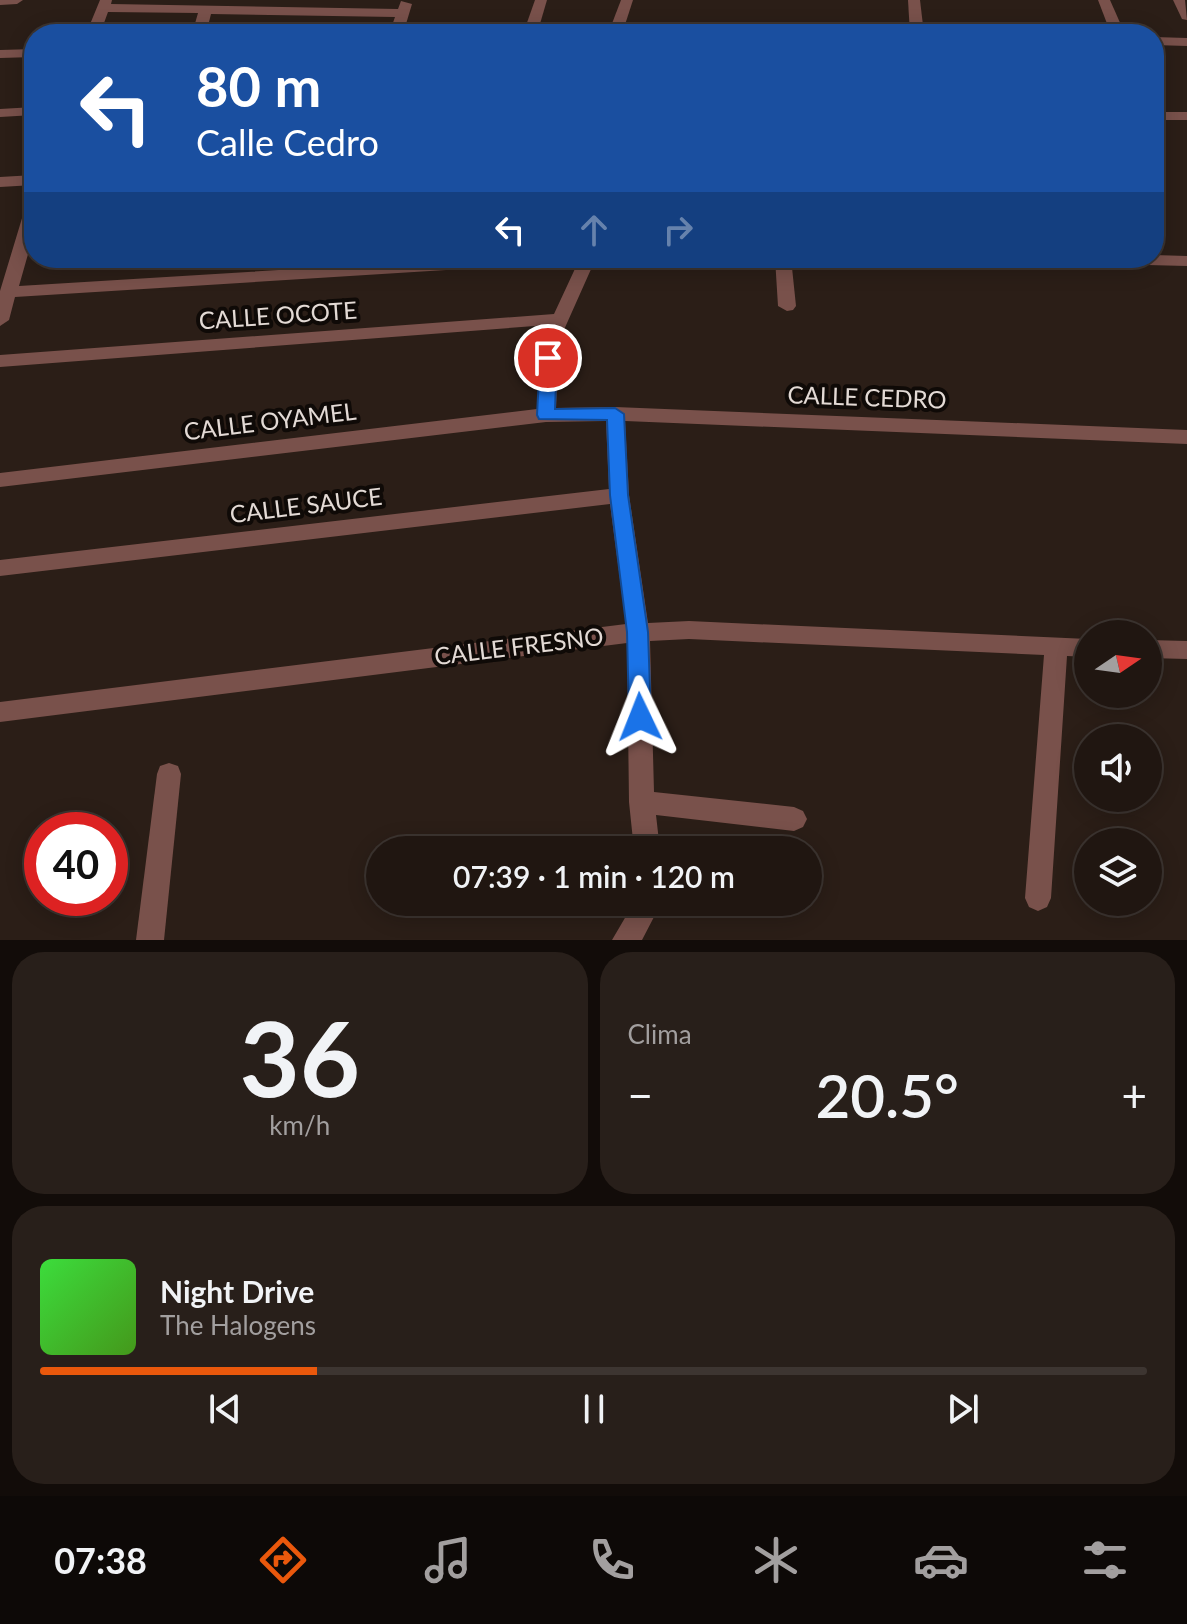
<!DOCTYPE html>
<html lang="es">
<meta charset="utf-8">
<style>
body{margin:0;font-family:Lato,sans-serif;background:#281f1a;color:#f1f3f6;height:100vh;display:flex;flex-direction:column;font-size:30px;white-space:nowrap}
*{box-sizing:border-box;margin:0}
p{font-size:26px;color:#a29f9f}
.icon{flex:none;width:44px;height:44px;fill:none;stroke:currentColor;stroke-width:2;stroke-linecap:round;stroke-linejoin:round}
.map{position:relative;height:940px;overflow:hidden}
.drawer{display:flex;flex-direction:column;gap:12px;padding:12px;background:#120c09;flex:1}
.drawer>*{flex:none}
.top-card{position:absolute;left:24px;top:24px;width:1140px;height:244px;border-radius:32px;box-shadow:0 4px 20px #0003,0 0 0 2px #3d3531;background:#1a4fa0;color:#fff;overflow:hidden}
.needle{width:52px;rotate:77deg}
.controls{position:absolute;left:1074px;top:620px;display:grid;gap:16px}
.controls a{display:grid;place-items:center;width:88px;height:88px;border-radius:50%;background:#201611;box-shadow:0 4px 20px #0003,0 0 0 2px #3d3531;font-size:40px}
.speed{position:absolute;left:24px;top:812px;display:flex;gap:16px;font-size:40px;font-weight:700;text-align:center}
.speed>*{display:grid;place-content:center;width:104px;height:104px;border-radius:50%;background:#201611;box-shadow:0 4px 20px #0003,0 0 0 2px #3d3531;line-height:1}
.speed .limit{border:12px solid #d22;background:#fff;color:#111}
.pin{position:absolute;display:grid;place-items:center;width:68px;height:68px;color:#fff;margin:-34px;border:4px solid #fff;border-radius:50%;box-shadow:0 2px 8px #0007}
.me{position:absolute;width:88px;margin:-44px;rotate:358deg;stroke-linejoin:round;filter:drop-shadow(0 0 6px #0008)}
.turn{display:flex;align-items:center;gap:28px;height:168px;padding:0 40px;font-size:36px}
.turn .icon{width:104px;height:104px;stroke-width:2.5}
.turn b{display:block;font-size:56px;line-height:68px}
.lanes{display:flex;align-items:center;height:76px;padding:0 40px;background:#0003;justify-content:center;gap:40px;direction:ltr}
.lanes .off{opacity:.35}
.big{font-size:60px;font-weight:600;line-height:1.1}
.drawer .tile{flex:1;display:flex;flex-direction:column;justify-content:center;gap:12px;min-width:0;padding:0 28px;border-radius:32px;background:#281f1a}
.drawer .dial{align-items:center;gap:0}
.dial b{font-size:104px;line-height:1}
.song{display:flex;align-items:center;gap:24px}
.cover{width:96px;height:96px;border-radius:12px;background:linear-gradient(135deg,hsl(120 70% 55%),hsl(100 70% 35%))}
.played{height:8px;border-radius:4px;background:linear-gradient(90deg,#ea580c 25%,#3d3531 25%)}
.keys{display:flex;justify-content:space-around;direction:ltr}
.heat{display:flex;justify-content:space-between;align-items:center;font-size:44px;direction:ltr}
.drawer .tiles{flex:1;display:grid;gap:12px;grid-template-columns:1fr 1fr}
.tile:last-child{grid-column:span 2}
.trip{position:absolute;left:366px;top:836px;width:456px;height:80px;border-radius:40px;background:#201611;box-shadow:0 4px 20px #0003,0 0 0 2px #3d3531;font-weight:600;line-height:80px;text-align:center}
.dock{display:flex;height:128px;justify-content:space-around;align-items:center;background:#0d0907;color:#a29f9f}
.dock .icon{width:56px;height:56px}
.dock .active{color:#ea580c}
.dock b{font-size:36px;color:#f1f3f6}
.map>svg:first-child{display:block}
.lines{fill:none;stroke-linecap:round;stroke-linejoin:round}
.minor{fill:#79514b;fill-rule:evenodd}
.route{fill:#1a73e8;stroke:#114b97;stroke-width:2}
.labels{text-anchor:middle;stroke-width:8;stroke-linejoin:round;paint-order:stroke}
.street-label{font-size:24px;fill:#e3dad5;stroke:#0f0a07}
</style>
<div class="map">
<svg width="1187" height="940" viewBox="0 0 1187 940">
<rect width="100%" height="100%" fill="#2b1e17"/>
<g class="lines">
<g class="minor">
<path d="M0 0H23L17 4 0 5Z"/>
<path d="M100 0H112L111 4 398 9 401 1 412 4 403 34H389L395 17 211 14 206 34H192L198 13 108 12 100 34H86Z"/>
<path d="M535 0H547L537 34H523Z"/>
<path d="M621 0H633L622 34H608Z"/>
<path d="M908 0H920L924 34H910Z"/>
<path d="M1098 0H1110L1125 34H1111Z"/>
<path d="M1173 0H1185L1187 20 1182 19Z"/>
<path d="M721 27 788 30 795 34H716L714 31Z"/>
<path d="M1154 37 1187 38V46L1154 45Z"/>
<path d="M34 49V57L0 58V50Z"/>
<path d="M34 107V115L0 117V109Z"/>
<rect x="1154" y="112" width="33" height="8"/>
<path d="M34 175V185L0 187V177Z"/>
<path d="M34 200V233L19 286 476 258H566L558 263 15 297 9 320 0 326V291L26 205Z"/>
<path d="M1154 255 1187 256V266L1066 263 1058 258H1154Z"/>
<path d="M580 258H596L559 341 556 408 615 407 1187 430V444L625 421 629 495 648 623 689 621 1088 639V657L1067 656 1051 898 1047 907 1038 911 1029 907 1025 898 1044 655 689 639 650 641 654 792 794 807 803 811 807 819 803 827 794 831 656 815 660 850H634L629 802 627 643 0 722V702L626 624 610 504 0 576V560L609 489 606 421 546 422 0 487V473L537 409 541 341 548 325 0 367V355L554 314Z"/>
<path d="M775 258H791L796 306 793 310 787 311 778 306Z"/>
<path d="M1148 640 1187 641V659L1148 658Z"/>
<path d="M169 763 178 766 181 774 164 940H136L157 774 160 766Z"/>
<path d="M631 902H657L655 915 642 940H612L629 911Z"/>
</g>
</g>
<path class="route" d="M548 352 557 358 555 409 615 408 624 414 628 495 648 632 651 717 648 724 640 727 632 724 629 717 627 632 610 495 607 420 539 419 537 415 540 358Z"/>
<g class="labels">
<g class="street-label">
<text transform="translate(278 316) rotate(-4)" y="8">CALLE OCOTE</text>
<text transform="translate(867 398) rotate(2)" y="8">CALLE CEDRO</text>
<text transform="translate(270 422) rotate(-7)" y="8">CALLE OYAMEL</text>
<text transform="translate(306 506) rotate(-7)" y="8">CALLE SAUCE</text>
<text transform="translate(519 647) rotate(-7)" y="8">CALLE FRESNO</text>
</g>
</g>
</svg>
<div class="controls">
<a><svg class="needle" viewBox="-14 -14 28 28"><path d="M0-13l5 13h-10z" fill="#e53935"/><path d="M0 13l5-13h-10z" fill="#a29f9f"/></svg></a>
<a><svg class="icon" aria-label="sound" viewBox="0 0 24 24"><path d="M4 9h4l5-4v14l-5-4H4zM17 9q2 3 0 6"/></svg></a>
<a><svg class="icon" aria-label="layers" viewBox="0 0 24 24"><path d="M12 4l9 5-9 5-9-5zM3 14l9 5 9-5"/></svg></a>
</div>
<div class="speed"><div class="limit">40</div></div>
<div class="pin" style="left:548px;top:358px;background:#d93025"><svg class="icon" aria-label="arrive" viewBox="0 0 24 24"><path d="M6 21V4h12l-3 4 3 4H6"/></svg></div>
<svg class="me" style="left:640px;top:717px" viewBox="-20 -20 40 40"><path d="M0-17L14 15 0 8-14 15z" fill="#1a73e8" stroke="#fff" stroke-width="4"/></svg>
<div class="trip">07:39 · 1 min · 120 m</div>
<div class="top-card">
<div class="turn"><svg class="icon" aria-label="left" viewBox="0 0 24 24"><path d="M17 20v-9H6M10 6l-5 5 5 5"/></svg><div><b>80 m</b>Calle Cedro</div></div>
<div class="lanes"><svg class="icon" aria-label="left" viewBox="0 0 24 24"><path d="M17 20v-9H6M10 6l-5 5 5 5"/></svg><svg class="icon off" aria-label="ahead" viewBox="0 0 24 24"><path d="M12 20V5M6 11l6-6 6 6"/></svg><svg class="icon off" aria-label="right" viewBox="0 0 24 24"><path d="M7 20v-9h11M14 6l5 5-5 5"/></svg></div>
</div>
</div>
<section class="drawer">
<div class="tiles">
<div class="tile dial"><b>36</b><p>km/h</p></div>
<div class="tile"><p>Clima</p>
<div class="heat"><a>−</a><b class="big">20.5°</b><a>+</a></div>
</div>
<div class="tile">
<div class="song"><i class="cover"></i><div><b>Night Drive</b><p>The Halogens</p></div></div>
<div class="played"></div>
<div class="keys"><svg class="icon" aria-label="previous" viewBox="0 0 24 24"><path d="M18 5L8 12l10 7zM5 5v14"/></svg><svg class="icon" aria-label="pause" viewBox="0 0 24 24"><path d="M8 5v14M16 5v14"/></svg><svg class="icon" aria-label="next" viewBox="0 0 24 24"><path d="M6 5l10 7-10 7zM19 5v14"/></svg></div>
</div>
</div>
</section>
<nav class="dock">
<b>07:38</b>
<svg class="icon active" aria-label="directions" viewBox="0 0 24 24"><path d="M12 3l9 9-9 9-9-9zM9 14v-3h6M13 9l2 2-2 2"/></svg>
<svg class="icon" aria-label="music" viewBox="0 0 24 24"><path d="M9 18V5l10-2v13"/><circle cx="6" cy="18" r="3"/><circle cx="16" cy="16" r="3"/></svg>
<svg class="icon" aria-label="phone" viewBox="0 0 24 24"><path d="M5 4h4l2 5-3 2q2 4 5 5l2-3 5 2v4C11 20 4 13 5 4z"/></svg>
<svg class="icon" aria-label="climate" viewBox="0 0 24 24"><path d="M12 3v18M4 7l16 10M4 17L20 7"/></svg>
<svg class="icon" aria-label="car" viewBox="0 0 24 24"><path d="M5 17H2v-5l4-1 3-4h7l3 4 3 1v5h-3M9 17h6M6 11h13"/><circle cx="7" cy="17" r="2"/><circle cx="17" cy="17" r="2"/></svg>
<svg class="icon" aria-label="filters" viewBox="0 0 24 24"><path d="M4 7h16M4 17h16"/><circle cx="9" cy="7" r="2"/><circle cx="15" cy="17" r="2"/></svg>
</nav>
